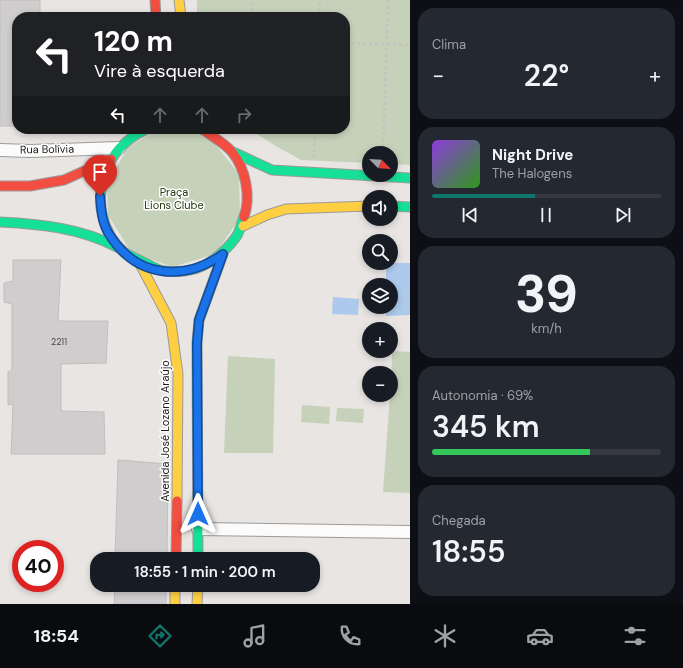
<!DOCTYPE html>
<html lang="pt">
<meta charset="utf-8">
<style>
body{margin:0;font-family:"DM Sans",sans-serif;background:#242831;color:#f1f3f6;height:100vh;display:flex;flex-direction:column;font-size:15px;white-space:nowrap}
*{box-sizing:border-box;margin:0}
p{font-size:13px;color:#9ea1a6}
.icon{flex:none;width:22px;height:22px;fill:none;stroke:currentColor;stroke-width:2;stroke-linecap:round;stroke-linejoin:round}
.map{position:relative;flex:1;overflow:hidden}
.drawer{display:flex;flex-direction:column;gap:8px;padding:8px;background:#0d0f14;width:273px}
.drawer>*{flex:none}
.hud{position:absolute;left:12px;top:12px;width:338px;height:122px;border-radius:16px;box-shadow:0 2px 6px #0003;background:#202124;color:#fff;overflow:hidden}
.needle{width:26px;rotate:114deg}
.buttons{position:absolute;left:362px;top:146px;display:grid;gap:8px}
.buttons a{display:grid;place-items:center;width:36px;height:36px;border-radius:50%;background:#171b24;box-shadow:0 2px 6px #0003;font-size:20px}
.speed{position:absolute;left:12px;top:540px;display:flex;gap:8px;font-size:20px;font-weight:700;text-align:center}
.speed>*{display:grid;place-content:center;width:52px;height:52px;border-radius:50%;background:#171b24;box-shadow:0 2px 6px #0003;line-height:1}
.speed .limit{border:6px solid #d22;background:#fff;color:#111}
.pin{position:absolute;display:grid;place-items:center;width:34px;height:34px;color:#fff;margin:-41px -17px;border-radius:50% 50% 50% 0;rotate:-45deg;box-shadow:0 0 4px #0007}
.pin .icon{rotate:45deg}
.me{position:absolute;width:44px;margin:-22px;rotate:0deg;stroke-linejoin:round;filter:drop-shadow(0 0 3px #0008)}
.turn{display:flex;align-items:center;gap:14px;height:84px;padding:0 16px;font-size:18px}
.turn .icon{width:52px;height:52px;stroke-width:2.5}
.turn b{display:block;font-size:28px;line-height:34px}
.lanes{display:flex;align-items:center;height:38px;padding:0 16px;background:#0003;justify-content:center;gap:20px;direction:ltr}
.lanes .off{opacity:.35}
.big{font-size:30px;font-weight:600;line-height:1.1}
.drawer .tile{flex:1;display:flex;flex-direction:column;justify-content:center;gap:6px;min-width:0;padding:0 14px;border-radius:16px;background:#242831}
.drawer .dial{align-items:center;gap:0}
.dial b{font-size:52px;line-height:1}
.song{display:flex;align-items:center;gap:12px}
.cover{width:48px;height:48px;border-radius:6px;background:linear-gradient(135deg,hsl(270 70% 55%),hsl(110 70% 35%))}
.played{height:4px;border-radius:2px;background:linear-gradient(90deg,#0f766e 45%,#363941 45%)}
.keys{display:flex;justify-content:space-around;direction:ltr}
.heat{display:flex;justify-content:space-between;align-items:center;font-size:22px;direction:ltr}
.charge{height:6px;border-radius:3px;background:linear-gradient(90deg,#34c759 69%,#363941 0)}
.trip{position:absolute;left:90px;top:552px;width:230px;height:40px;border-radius:16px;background:#171b24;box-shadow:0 2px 6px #0003;font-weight:600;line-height:40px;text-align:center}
.tabs{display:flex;height:64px;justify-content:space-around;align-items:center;background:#090b0e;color:#9ea1a6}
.tabs .icon{width:28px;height:28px}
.tabs .current{color:#0f766e}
.tabs b{font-size:18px;color:#f1f3f6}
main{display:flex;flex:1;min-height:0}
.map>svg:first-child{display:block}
.green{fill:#c6d1ba}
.water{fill:#adc9eb}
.building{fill:#cfcdcd;stroke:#c0bebf}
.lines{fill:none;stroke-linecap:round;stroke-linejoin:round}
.street-casing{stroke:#9c9a98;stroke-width:14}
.fast-casing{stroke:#9c9a98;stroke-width:11}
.slow-casing{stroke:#9c9a98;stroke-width:11}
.jam-casing{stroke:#9c9a98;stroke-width:11}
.path{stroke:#c5c3c2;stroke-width:2.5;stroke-dasharray:3 3;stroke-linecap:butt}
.street{stroke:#fcfbfb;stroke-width:12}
.fast{stroke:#16e098;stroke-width:9}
.slow{stroke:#ffcf43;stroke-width:9}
.jam{stroke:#f24e42;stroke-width:9}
.route-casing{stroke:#114b97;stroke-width:10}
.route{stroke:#1a73e8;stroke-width:7}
.labels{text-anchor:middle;stroke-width:3;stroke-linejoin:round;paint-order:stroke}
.number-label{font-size:9px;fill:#4c4948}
.street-label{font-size:11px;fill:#1c1918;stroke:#fff}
.park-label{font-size:11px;fill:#23360e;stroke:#fff}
</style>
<main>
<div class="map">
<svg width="410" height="604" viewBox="0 0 410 604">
<rect width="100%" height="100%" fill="#e8e5e3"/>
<g class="green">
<path d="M197 0H410V165L391 164V153H369V163L301 160 274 145 249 129H345V17H197Z"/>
<path d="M169 129H184L198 133 211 139 239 174 240 218 215 254 173 267 131 252 108 215 107 185 128 147 154 132Z"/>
<path d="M392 351 410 352V493L383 492 390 395H391Z"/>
<path d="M228 356 275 359 273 453H224Z"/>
<path d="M302 405 330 407 329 424 301 422Z"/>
<path d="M337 408 364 409 363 423 336 421Z"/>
</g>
<g class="water">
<path d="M386 263H410V315L386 316V307H391V285H386Z"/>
<path d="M333 297 359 299 358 315 332 314Z"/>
</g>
<g class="building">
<path d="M0 0H40V17H17V126H0Z"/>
<path d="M13 260H61L58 321H108L106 363 61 364V411L104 412 105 454H11L13 404 8 405V372L12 370V304L4 302V283L13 281Z"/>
<path d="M118 460 168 464 167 559H115Z"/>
<path d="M115 585H166V604H114Z"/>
</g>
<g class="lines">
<g class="street-casing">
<g id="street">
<path d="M0 150 30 151 119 148"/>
<path d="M198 529 410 532"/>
</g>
</g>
<g class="fast-casing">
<g id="fast">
<path d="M147 129C127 138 112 152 105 174 95 201 102 233 124 252 130 256 137 259 143 262 148 264 154 268 160 270 167 272 182 272 190 270 207 268 226 251 236 237 240 232 241 223 244 217"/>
<path d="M233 152 272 170 410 178"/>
<path d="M391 206 410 207"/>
<path d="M0 222C41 224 80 228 117 247"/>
<path d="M198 559 197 343 199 320 223 254"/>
</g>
</g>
<g class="slow-casing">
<g id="slow">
<path d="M179 0 181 17"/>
<path d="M243 226 267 215 286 209 369 206"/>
<path d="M140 264 171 323 178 374 177 501"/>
<path d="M175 585V604"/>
<path d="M197 604 198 585"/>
</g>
</g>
<g class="jam-casing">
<g id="jam">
<path d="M155 0 156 17"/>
<path d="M202 129C211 136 225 143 232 152 246 169 251 197 244 217"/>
<path d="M0 186H30L64 180 111 159"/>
<path d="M176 559 177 501"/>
</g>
</g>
<g class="path">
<path d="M253 17V0"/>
<path d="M319 17 320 0"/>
<path d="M345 43 410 45"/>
<path d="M383 153 388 0"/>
<path d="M314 158 315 129"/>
</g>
<use href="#street" class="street"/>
<use href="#fast" class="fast"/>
<use href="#slow" class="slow"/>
<use href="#jam" class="jam"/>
</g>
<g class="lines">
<g class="route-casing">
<path id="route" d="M100 196C101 209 102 223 109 234 136 278 184 282 223 254L199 320 197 343 198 514"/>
</g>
<use href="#route" class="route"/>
</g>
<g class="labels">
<g class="number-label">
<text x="59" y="345">2211</text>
</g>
<g class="street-label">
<text transform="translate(47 149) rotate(-1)" y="4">Rua Bolívia</text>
<text transform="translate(165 431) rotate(-90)" y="4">Avenida José Lozano Araújo</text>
</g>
<g class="park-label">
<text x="174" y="196">Praça<tspan x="174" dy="13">Lions Clube</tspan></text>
</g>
</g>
</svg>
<div class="buttons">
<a><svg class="needle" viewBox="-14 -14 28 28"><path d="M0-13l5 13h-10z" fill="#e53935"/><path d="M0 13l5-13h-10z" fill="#9ea1a6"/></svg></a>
<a><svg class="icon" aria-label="sound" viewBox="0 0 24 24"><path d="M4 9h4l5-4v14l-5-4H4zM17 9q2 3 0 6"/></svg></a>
<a><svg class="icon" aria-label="search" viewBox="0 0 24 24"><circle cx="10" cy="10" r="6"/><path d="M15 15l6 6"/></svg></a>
<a><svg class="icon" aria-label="layers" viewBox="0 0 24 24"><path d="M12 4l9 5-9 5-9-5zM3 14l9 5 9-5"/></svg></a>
<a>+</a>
<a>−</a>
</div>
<div class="speed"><div class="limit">40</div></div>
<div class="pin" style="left:100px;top:196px;background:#d93025"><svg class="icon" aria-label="arrive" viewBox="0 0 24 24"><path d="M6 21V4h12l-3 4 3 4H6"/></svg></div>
<svg class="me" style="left:198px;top:514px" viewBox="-20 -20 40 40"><path d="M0-17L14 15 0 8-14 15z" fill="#1a73e8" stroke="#fff" stroke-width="4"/></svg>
<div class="trip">18:55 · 1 min · 200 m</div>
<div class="hud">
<div class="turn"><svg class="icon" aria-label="left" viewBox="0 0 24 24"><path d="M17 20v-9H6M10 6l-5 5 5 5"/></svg><div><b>120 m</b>Vire à esquerda</div></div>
<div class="lanes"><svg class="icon" aria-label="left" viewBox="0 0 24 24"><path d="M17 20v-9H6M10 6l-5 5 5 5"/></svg><svg class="icon off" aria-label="ahead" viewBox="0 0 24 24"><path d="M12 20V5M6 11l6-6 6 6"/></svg><svg class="icon off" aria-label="ahead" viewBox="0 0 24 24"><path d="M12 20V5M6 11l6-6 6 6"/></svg><svg class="icon off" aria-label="right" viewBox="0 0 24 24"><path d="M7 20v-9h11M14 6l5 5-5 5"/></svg></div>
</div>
</div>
<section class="drawer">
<div class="tile"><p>Clima</p>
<div class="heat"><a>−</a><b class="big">22°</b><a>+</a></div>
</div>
<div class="tile">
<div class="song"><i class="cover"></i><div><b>Night Drive</b><p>The Halogens</p></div></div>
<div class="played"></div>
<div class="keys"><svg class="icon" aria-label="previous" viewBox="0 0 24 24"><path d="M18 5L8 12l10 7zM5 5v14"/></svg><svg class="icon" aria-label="pause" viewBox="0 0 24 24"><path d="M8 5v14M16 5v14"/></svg><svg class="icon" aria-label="next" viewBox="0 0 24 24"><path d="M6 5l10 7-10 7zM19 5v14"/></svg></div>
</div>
<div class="tile dial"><b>39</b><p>km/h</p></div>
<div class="tile"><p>Autonomia · 69%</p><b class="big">345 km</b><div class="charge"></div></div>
<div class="tile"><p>Chegada</p><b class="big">18:55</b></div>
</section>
</main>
<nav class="tabs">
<b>18:54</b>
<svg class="icon current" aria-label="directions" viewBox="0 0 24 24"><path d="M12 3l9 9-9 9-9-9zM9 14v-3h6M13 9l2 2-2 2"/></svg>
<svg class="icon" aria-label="music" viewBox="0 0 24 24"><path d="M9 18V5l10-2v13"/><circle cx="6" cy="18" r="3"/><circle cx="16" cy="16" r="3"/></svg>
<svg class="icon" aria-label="phone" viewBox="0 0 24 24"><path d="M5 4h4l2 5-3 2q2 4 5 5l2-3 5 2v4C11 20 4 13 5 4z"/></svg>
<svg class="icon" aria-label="climate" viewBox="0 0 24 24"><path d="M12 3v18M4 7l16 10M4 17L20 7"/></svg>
<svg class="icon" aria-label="car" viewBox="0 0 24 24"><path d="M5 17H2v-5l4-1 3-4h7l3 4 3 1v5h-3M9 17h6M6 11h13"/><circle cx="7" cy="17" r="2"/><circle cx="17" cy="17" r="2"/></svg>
<svg class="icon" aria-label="filters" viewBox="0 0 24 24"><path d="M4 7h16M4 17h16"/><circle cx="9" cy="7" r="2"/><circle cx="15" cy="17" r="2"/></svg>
</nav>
